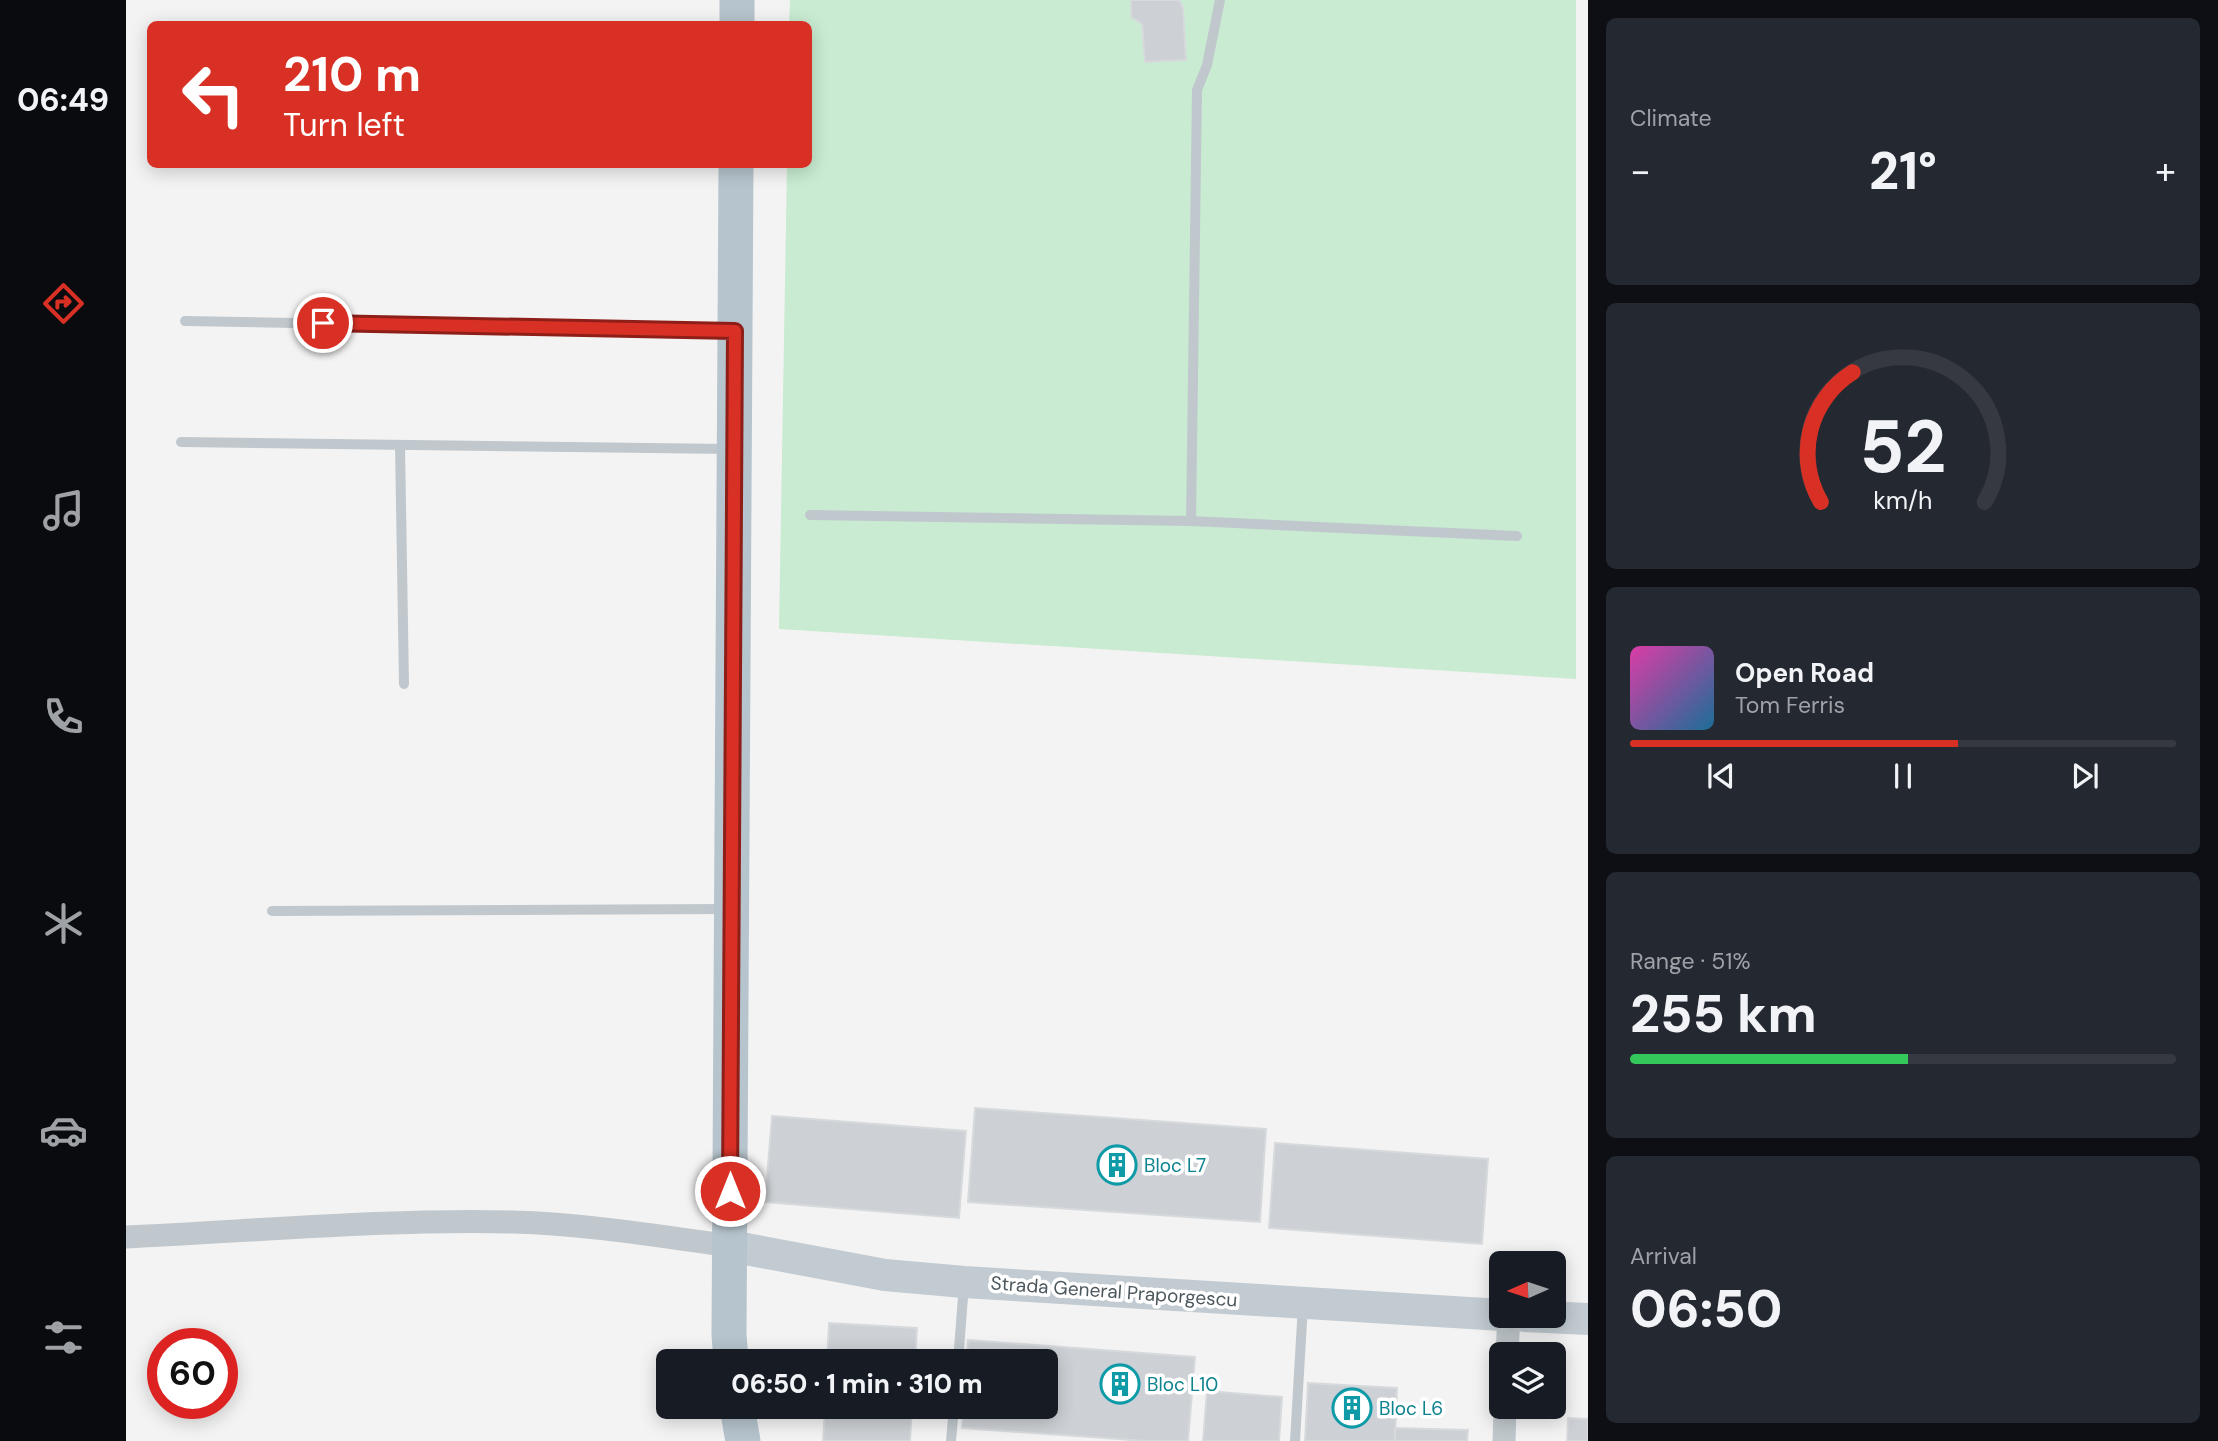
<!DOCTYPE html>
<meta charset="utf-8">
<style>
body{margin:0;font-family:"DM Sans",sans-serif;background:#242831;color:#f1f3f6;height:100vh;display:flex;flex-direction:column;font-size:26px;white-space:nowrap}
*{box-sizing:border-box;margin:0}
p{font-size:23px;color:#9ea1a6}
.icon{flex:none;width:38px;height:38px;fill:none;stroke:currentColor;stroke-width:2;stroke-linecap:round;stroke-linejoin:round}
.map{position:relative;flex:1;overflow:hidden}
.panel{display:flex;flex-direction:column;gap:18px;padding:18px;background:#0d0f14;width:630px}
.panel>*{flex:none}
.banner{position:absolute;left:21px;top:21px;width:665px;height:147px;border-radius:10px;box-shadow:0 4px 18px #0003;background:#d93025;color:#fff;overflow:hidden}
.needle{width:46px;rotate:267deg}
.fabs{position:absolute;left:1363px;top:1251px;display:grid;gap:14px}
.fabs a{display:grid;place-items:center;width:77px;height:77px;border-radius:10px;background:#171b24;box-shadow:0 4px 18px #0003;font-size:35px}
.speed{position:absolute;left:21px;top:1328px;display:flex;gap:14px;font-size:35px;font-weight:700;text-align:center}
.speed>*{display:grid;place-content:center;width:91px;height:91px;border-radius:50%;background:#171b24;box-shadow:0 4px 18px #0003;line-height:1}
.speed .limit{border:10px solid #d22;background:#fff;color:#111}
.pin{position:absolute;display:grid;place-items:center;width:60px;height:60px;color:#fff;margin:-30px;border:4px solid #fff;border-radius:50%;box-shadow:0 2px 7px #0007}
.me{position:absolute;width:77px;margin:-38px;rotate:0deg;stroke-linejoin:round;filter:drop-shadow(0 0 5px #0008)}
.turn{display:flex;align-items:center;gap:24px;height:147px;padding:0 21px;font-size:32px}
.turn .icon{width:91px;height:91px;stroke-width:2.5}
.turn b{display:block;font-size:49px;line-height:60px}
.big{font-size:52px;font-weight:800;line-height:1.1}
.panel .tile{flex:1;display:flex;flex-direction:column;justify-content:center;gap:10px;min-width:0;padding:0 24px;border-radius:10px;background:#242831}
.panel .dial{align-items:center;gap:0}
.dial svg{height:182px;overflow:visible;fill:none;stroke:#363941;stroke-width:7;stroke-linecap:round;text-anchor:middle}
.dial text{fill:#f1f3f6;stroke:none}
.song{display:flex;align-items:center;gap:21px}
.cover{width:84px;height:84px;border-radius:10px;background:linear-gradient(135deg,hsl(320 70% 55%),hsl(200 70% 35%))}
.played{height:7px;border-radius:4px;background:linear-gradient(90deg,#d93025 60%,#363941 60%)}
.keys{display:flex;justify-content:space-around;direction:ltr}
.heat{display:flex;justify-content:space-between;align-items:center;font-size:38px;direction:ltr}
.charge{height:10px;border-radius:5px;background:linear-gradient(90deg,#34c759 51%,#363941 0)}
.trip{position:absolute;left:530px;top:1349px;width:402px;height:70px;border-radius:10px;background:#171b24;box-shadow:0 4px 18px #0003;font-weight:800;line-height:70px;text-align:center}
main{display:flex;flex:1;min-height:0}
.menu{display:flex;flex-direction:column;width:126px;justify-content:space-around;align-items:center;background:#090b0e;color:#9ea1a6}
.menu .icon{width:49px;height:49px}
.menu .selected{color:#d93025}
.menu b{font-size:32px;color:#f1f3f6}
.map>svg:first-child{display:block}
.green{fill:#c8ebd1}
.building{fill:#cdd0d4;stroke:#d7dadd;stroke-width:2}
.lines{fill:none;stroke-linecap:round;stroke-linejoin:round}
.service{stroke:#c0c8cd;stroke-width:10}
.minor{stroke:#c0c8cd;stroke-width:23}
.secondary{stroke:#c1cbd1;stroke-width:32}
.primary{stroke:#b6c4cd;stroke-width:35}
.route-casing{stroke:#8d1f18;stroke-width:18}
.route{stroke:#d93025;stroke-width:12}
.labels{text-anchor:middle;stroke-width:7;stroke-linejoin:round;paint-order:stroke}
.culture-label{font-size:19px;fill:#0d838f;stroke:#fff;text-anchor:start}
.street-label{font-size:19px;fill:#4c585e;stroke:#fff}
</style>
<main>
<nav class="menu">
<b>06:49</b>
<svg class="icon selected" aria-label="directions" viewBox="0 0 24 24"><path d="M12 3l9 9-9 9-9-9zM9 14v-3h6M13 9l2 2-2 2"/></svg>
<svg class="icon" aria-label="music" viewBox="0 0 24 24"><path d="M9 18V5l10-2v13"/><circle cx="6" cy="18" r="3"/><circle cx="16" cy="16" r="3"/></svg>
<svg class="icon" aria-label="phone" viewBox="0 0 24 24"><path d="M5 4h4l2 5-3 2q2 4 5 5l2-3 5 2v4C11 20 4 13 5 4z"/></svg>
<svg class="icon" aria-label="climate" viewBox="0 0 24 24"><path d="M12 3v18M4 7l16 10M4 17L20 7"/></svg>
<svg class="icon" aria-label="car" viewBox="0 0 24 24"><path d="M5 17H2v-5l4-1 3-4h7l3 4 3 1v5h-3M9 17h6M6 11h13"/><circle cx="7" cy="17" r="2"/><circle cx="17" cy="17" r="2"/></svg>
<svg class="icon" aria-label="filters" viewBox="0 0 24 24"><path d="M4 7h16M4 17h16"/><circle cx="9" cy="7" r="2"/><circle cx="15" cy="17" r="2"/></svg>
</nav>
<div class="map">
<svg width="1462" height="1441" viewBox="0 0 1462 1441">
<rect width="100%" height="100%" fill="#f4f3f3"/>
<path class="green" d="M664 0H1450V679L653 629 661 165 682 164V24H663Z"/>
<g class="building">
<path d="M1005 0H1053L1057 7 1060 60 1019 62 1016 24 1005 17Z"/>
<path d="M849 1108 1140 1129 1134 1222 842 1202Z"/>
<path d="M646 1116 840 1131 833 1218 639 1202Z"/>
<path d="M1149 1143 1362 1159 1356 1244 1143 1228Z"/>
<path d="M703 1323 791 1328 789 1362H701Z"/>
<path d="M842 1340 1069 1357 1062 1441H1020L836 1428 837 1407H920V1362H840Z"/>
<path d="M1182 1383 1271 1388 1269 1441H1179Z"/>
<path d="M1081 1391 1156 1397 1153 1441H1077Z"/>
<path d="M699 1407H786L784 1441H697Z"/>
<path d="M1442 1418 1462 1419V1441H1441Z"/>
<path d="M1269 1428 1342 1430 1341 1441H1269Z"/>
</g>
<g class="lines">
<g class="service">
<path d="M1094 0 1081 65 1071 90 1065 521 1391 536"/>
<path d="M59 321 603 331"/>
<path d="M55 442 605 449"/>
<path d="M274 445 278 684"/>
<path d="M684 515 1065 521"/>
<path d="M146 911 599 909"/>
<path d="M832 1362 838 1284"/>
<path d="M825 1441 828 1407"/>
<path d="M1169 1441 1177 1305"/>
</g>
<g class="minor">
<path d="M0 1237C129 1231 259 1219 387 1222 460 1224 532 1236 604 1246"/>
<path d="M1381 1354 1383 1316"/>
<path d="M1378 1441 1379 1407"/>
</g>
<g class="secondary">
<path d="M604 1246 759 1275 838 1282 1376 1315"/>
<path d="M1399 1316 1462 1319"/>
</g>
<g class="primary">
<path d="M611 24V0"/>
<path d="M605 1362 603 1334 610 164"/>
<path d="M611 1407 617 1441"/>
</g>
</g>
<g class="lines">
<g class="route-casing">
<path id="route" d="M197 323 609 331 604 1191"/>
</g>
<use href="#route" class="route"/>
</g>
<defs>
<g id="building-ring" transform="scale(2.0125)"><circle r="9.5" fill="#fff" stroke="#0f9aa8" stroke-width="1.5"/><path d="M-4-6H4V6H1V3H-1V6H-4ZM-2.5-4.3h1.7v1.8h-1.7ZM.8-4.3h1.7v1.8H.8ZM-2.5-1h1.7V.8h-1.7ZM.8-1h1.7V.8H.8Z" fill="#0f9aa8"/></g>
</defs>
<g fill-rule="evenodd">
<use href="#building-ring" x="991" y="1165"/>
<use href="#building-ring" x="994" y="1384"/>
<use href="#building-ring" x="1226" y="1408"/>
</g>
<g class="labels">
<g class="culture-label">
<text x="1018" y="1172">Bloc L7</text>
<text x="1021" y="1391">Bloc L10</text>
<text x="1253" y="1415">Bloc L6</text>
</g>
<g class="street-label">
<text transform="translate(988 1291) rotate(4)" y="7">Strada General Praporgescu</text>
</g>
</g>
</svg>
<div class="fabs">
<a><svg class="needle" viewBox="-14 -14 28 28"><path d="M0-13l5 13h-10z" fill="#e53935"/><path d="M0 13l5-13h-10z" fill="#9ea1a6"/></svg></a>
<a><svg class="icon" aria-label="layers" viewBox="0 0 24 24"><path d="M12 4l9 5-9 5-9-5zM3 14l9 5 9-5"/></svg></a>
</div>
<div class="speed"><div class="limit">60</div></div>
<div class="pin" style="left:197px;top:323px;background:#d93025"><svg class="icon" aria-label="arrive" viewBox="0 0 24 24"><path d="M6 21V4h12l-3 4 3 4H6"/></svg></div>
<svg class="me" style="left:604px;top:1191px" viewBox="-20 -20 40 40"><circle r="17" fill="#d93025" stroke="#fff" stroke-width="3"/><path d="M0-11L8 9 0 5-8 9z" fill="#fff"/></svg>
<div class="trip">06:50 · 1 min · 310 m</div>
<div class="banner">
<div class="turn"><svg class="icon" aria-label="left" viewBox="0 0 24 24"><path d="M17 20v-9H6M10 6l-5 5 5 5"/></svg><div><b>210 m</b>Turn left</div></div>
</div>
</div>
<section class="panel">
<div class="tile"><p>Climate</p>
<div class="heat"><a>−</a><b class="big">21°</b><a>+</a></div>
</div>
<div class="tile dial"><svg viewBox="0 0 100 80">
<path d="M14 69A42 42 0 1 1 86 69"/>
<path d="M14 69A42 42 0 0 1 28 12" stroke="#d93025"/>
<text x="50" y="56" font-size="32" font-weight="700">52</text>
<text x="50" y="72" font-size="11">km/h</text>
</svg></div>
<div class="tile">
<div class="song"><i class="cover"></i><div><b>Open Road</b><p>Tom Ferris</p></div></div>
<div class="played"></div>
<div class="keys"><svg class="icon" aria-label="previous" viewBox="0 0 24 24"><path d="M18 5L8 12l10 7zM5 5v14"/></svg><svg class="icon" aria-label="pause" viewBox="0 0 24 24"><path d="M8 5v14M16 5v14"/></svg><svg class="icon" aria-label="next" viewBox="0 0 24 24"><path d="M6 5l10 7-10 7zM19 5v14"/></svg></div>
</div>
<div class="tile"><p>Range · 51%</p><b class="big">255 km</b><div class="charge"></div></div>
<div class="tile"><p>Arrival</p><b class="big">06:50</b></div>
</section>
</main>
